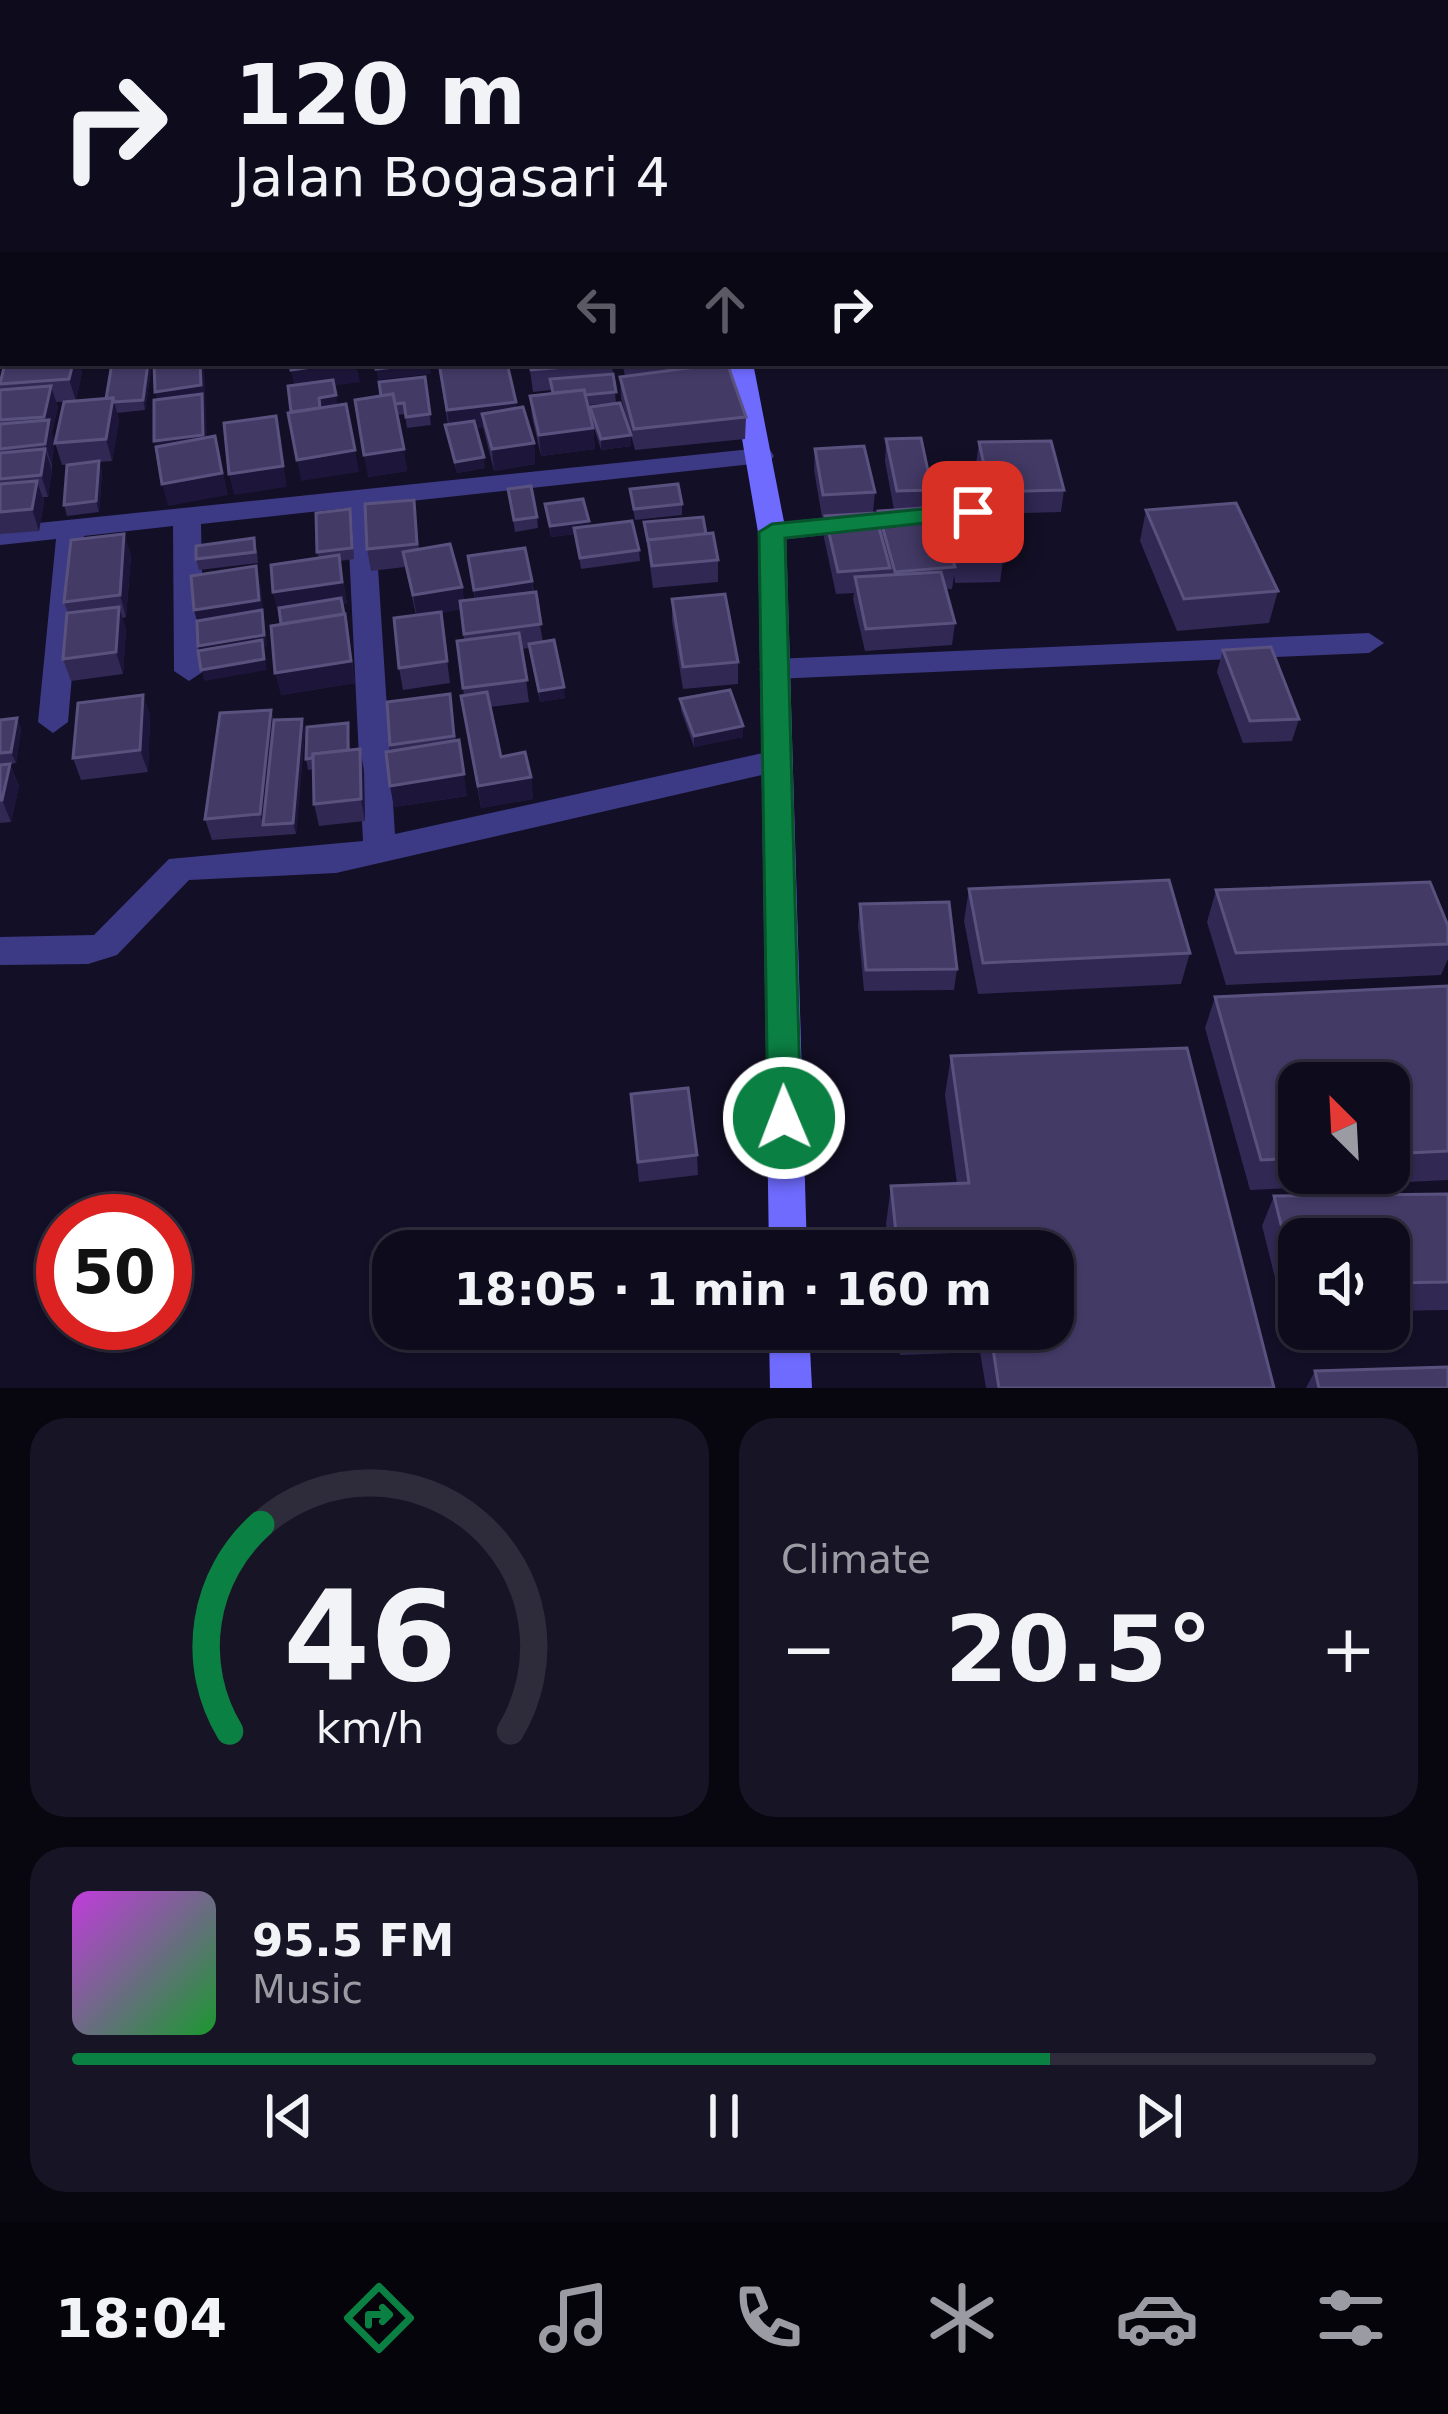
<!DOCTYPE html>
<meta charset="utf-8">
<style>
body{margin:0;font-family:"DejaVu Sans",sans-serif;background:#171425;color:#f1f3f6;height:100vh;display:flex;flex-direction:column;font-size:45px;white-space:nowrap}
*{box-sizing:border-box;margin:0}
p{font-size:39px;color:#9b9ba3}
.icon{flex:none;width:66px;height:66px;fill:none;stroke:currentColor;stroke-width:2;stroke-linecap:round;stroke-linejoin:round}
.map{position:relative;height:1388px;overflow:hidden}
.drawer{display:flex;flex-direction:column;gap:30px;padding:30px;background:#08060f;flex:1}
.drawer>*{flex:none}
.hud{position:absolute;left:0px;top:0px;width:1449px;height:366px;box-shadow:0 3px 9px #0004,0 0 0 3px #2e2b3b;background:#0e0b1c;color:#f1f3f6;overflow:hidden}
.needle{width:78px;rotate:336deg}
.tools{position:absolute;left:1278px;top:1062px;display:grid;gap:24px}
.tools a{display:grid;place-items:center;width:132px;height:132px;border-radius:24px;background:#0e0b1c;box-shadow:0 3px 9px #0004,0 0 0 3px #2e2b3b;font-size:60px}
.speed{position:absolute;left:36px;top:1194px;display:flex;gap:24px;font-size:60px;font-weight:700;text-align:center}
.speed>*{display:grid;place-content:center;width:156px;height:156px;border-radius:50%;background:#0e0b1c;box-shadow:0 3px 9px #0004,0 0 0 3px #2e2b3b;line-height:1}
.speed .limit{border:18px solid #d22;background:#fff;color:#111}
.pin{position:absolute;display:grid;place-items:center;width:102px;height:102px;color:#fff;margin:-51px;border-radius:24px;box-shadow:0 6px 18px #0006}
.me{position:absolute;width:132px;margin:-66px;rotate:359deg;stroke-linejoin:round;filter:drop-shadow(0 0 9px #0008)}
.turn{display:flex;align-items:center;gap:42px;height:252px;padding:0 36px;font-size:54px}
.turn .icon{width:156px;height:156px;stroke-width:2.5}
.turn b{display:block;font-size:84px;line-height:102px}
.lanes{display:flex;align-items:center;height:114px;padding:0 36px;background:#0003;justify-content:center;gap:60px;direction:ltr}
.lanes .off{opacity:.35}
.big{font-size:90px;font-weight:700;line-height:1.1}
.drawer .card{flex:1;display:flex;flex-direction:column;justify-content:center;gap:18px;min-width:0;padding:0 42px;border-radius:36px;background:#171425}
.drawer .dial{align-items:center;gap:0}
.dial svg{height:312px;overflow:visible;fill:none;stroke:#2e2b3b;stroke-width:7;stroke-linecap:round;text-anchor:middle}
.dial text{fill:#f1f3f6;stroke:none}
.song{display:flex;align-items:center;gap:36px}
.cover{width:144px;height:144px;border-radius:18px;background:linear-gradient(135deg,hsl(290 70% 55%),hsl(130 70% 35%))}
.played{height:12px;border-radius:6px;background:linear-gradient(90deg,#0b8043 75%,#2e2b3b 75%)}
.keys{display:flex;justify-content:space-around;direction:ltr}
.heat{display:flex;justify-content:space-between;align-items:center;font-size:66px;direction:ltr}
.drawer .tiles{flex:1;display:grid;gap:30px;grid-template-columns:1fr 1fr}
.card:last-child{grid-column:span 2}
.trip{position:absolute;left:372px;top:1230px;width:702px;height:120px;border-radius:36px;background:#0e0b1c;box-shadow:0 3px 9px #0004,0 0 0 3px #2e2b3b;font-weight:700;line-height:120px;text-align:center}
.tab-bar{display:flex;height:192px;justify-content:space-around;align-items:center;background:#06040b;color:#9b9ba3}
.tab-bar .icon{width:84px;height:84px}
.tab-bar .on{color:#0b8043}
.tab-bar b{font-size:54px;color:#f1f3f6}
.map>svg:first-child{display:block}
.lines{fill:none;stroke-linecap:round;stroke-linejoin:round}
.street{fill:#3d3a85;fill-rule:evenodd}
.secondary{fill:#6f6bff;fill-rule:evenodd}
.wall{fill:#312854;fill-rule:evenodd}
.shaded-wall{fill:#1d163a}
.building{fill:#433a66;stroke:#5a527e;stroke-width:3}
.route{fill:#0b8043;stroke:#07532c;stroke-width:3}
</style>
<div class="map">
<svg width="1448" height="1388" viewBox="0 0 1448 1388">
<rect width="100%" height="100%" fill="#130f26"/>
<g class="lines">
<g class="street">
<path d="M1258 0H1303L1301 3Z"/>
<rect x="1446" y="53" width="2" height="12"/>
<rect x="1446" y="162" width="2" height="13"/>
<rect x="1446" y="258" width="2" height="14"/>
<rect x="0" y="344" width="3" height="14"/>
<path d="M761 448 770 450 774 456 770 462 374 505 395 834 777 750 788 753 793 761 788 769 336 873 189 880 117 955 88 964 0 965V937L94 935 169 859 363 841 347 508 201 524 204 671 189 681 174 671 173 526 84 536 68 722 53 733 38 722 56 539 0 545V527Z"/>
<path d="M973 502 987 511 983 517 772 541 758 532 772 523Z"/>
<path d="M1369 633 1384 643 1369 653 774 679 759 669 774 659Z"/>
</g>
<g class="secondary">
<rect x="673" y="0" width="18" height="3"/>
<path d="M729 363H753L786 532 807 1251H769L758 532Z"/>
<path d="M769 1329H809L812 1388H770Z"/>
</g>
</g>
<g class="wall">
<path d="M0 0 67 2 127 0 126 3H3V28H1Z"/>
<rect x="305" y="0" width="52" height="3"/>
<rect x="701" y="0" width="47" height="3"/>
<path d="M3 32V112H0V33Z"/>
<path d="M0 134H3V267L0 273Z"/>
<path d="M5 363H79L82 372 76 401 56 402 58 407 52 432V470L48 497H43L44 502 39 531 0 534V381Z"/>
<path d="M112 363H149L151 371 145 410 117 413 119 420 112 461 99 462 102 472 99 512 67 516 64 505 73 464 62 465 55 443 106 399Z"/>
<path d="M438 363 466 365 516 408 534 443 535 464 494 471 483 427 476 428 485 468 457 473 447 436 445 425H448Z"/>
<path d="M529 363H612L616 403 588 405 593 428 595 449 541 456 532 417 530 396 552 393 551 390 533 392Z"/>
<path d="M622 363H687V368L746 417 745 439 635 450 621 398 620 377 625 376Z"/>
<path d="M425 377 431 425 407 428 405 414 397 415 407 471 368 477 381 396Z"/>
<path d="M590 407 631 446 601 450 591 418Z"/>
<path d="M886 439 932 490 931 507 949 548 948 539 950 518 1003 561 1000 582 955 583 954 575 952 589H946L955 623 952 645 865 651 853 599 854 593 836 594 824 538 825 516H828L822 517 814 470 815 449 875 492 873 513 878 523V511L894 510 885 461Z"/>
<path d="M979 442 1064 490 1061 512 987 514 976 464Z"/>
<path d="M508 489 537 517 538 528 515 532Z"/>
<path d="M630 489 682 504V515L635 520Z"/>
<path d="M414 500 419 549 462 587 464 601 475 600 468 556 532 581 543 642 565 698 540 702 529 648 522 649 529 702 490 707 501 757 531 777 533 799 481 808 461 696H464L457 641 464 640 461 609 441 613 450 683 403 690 399 668 416 615 405 567 371 571 367 549Z"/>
<path d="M545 504 589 521V527L639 550 640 561 581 569 575 534 551 537Z"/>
<path d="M1146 510 1278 591 1269 623 1177 631 1140 541Z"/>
<path d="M352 520 354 559 340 561 347 604H342L349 636 355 683 281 695V624L273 592 319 558 317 552Z"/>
<path d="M644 522 706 534 718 560V582L653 588Z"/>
<path d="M124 534 131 556 126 617 122 618 126 629 123 674 71 681 63 659 68 613 64 602Z"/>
<path d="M257 550 258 563 199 570 196 559Z"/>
<path d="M672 599 738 662V684L683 689 672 621Z"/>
<path d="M1223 650 1299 719 1292 741 1243 743 1217 672Z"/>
<path d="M450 694 456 741 467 796 394 807 390 745Z"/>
<path d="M143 695 150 716 148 772 81 780 73 758Z"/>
<path d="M680 699 743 726V737L694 747 681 710Z"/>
<path d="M271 710 274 720 302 719 305 730 296 834 212 840 205 819Z"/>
<path d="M17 718 21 729 16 763 10 764 19 786 11 822 0 823V720Z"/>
<path d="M348 723 350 750 360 749 364 771 365 821 319 826 314 804V769L308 770 306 759Z"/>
<path d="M969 889 1190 953 1181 984 978 994 964 921Z"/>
<path d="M1216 890 1448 926V959L1441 975 1226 985 1207 922Z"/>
<path d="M860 904 957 969 954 990 864 991 858 925Z"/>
<path d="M1448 986V1180L1250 1190 1205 1028 1215 997ZM1299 1083H1389V1173H1299Z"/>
<path d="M951 1056 1274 1388H986L980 1352 900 1355 897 1329H1053V1251H889L886 1224 891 1186 957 1184 945 1095Z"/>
<path d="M631 1094 697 1155 698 1175 639 1182Z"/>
<path d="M1448 1194V1310L1389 1311V1239H1299V1313H1284L1262 1226 1274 1196Z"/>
<path d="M1315 1371 1448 1388H1306Z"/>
</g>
<g class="shaded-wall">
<path d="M3 228V267L1 273 0 236Z"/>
<path d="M73 363H79L82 372 76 401 69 379Z"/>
<path d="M148 363 151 371 145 410 143 400Z"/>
<path d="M200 363H204L208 456 160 463 154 441 160 413 155 392Z"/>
<path d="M339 363H356L360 382 295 391 291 370Z"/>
<path d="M430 363 431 374 378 380 376 369Z"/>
<path d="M51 386 58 407 52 432 55 441 52 466 45 444 47 427 44 417Z"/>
<path d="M336 395 338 406 292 420 319 398Z"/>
<path d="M113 398 119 420 112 461 106 439Z"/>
<path d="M516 402 518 423 482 414 483 427 450 432 447 410Z"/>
<path d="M276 416 287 487 234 495 229 474Z"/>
<path d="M593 428 595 449 541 456 539 435Z"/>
<path d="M631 435V446L601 450V439Z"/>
<path d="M215 436 228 495 168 506 162 484Z"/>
<path d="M534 443 535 464 494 471 492 449Z"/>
<path d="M45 449 52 470 48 497 41 475Z"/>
<path d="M404 449 407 471 368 477 364 455Z"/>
<path d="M355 450 359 472 301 481 297 460Z"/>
<path d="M484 457 485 468 457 473 455 462Z"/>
<path d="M99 461 102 472 99 512 96 501Z"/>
<path d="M37 481 44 502 39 531 32 509Z"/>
<path d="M589 521 590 532 551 537 550 526Z"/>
<path d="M124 534 131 556 126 617 120 595Z"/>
<path d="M339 555 347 604 278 614 273 592Z"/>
<path d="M256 566 261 588 267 646 263 647 267 670 204 681 198 646 200 632 194 610Z"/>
<path d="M532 581 534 603 477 612 474 590Z"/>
<path d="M462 587 465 609 417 617 413 595Z"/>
<path d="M119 607 126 629 123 674 116 652Z"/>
<path d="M345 614 355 683 281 695 275 673Z"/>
<path d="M564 687 565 698 540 702 539 691Z"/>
<path d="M143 695 150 716 148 772 140 750Z"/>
<path d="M271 710 276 731 263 825 260 814Z"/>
<path d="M17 718 21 729 16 763 11 752Z"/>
<path d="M302 719 305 730 296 834 293 823Z"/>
<path d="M743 726V737L694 747V736Z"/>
<path d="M360 749 364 771 365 821 361 799Z"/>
<path d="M10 764 19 786 11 822 2 800Z"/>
<path d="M464 774 467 796 394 807 390 786Z"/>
<path d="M531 777 533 799 481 808 478 786Z"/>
</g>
<g class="building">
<path d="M0 0H58L56 3H3V9H0Z"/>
<path d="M68 0H121L120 3H66Z"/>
<path d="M160 0H211L210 3H159Z"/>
<path d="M1309 0H1373L1376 3H1311Z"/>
<path d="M3 32V57H0V33Z"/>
<rect x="0" y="59" width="3" height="33"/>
<rect x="0" y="134" width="3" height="22"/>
<rect x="0" y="158" width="3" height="17"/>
<path d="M0 192H3V213L0 214Z"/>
<path d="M5 363H73L69 379 0 384Z"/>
<path d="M112 363H148L143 400 114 402 113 398 106 399Z"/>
<path d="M154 363H200L201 385 155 392Z"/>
<path d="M290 363H339L291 370Z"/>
<path d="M375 363H429L376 369Z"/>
<path d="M439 363H466V365L507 363 516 402 447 410Z"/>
<path d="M530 363H612L531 370Z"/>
<path d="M627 363H663L628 367Z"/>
<path d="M727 363 746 417 634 429 620 377Z"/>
<path d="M613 374 616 392 585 395 584 390 553 393 550 379Z"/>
<path d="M425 377 430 414 406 417 404 403 395 404 393 394 381 396 379 382Z"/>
<path d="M333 380 336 395 319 398 320 408 291 412 288 386Z"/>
<path d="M51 386 44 417 0 420V390Z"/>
<path d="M584 390 593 428 539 435 530 396Z"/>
<path d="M202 394 203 435 154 441V400Z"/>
<path d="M393 394 404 449 364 455 355 400Z"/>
<path d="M113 398 106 439 55 443 64 402Z"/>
<path d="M620 403 631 435 601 439 590 407Z"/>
<path d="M346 404 355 450 297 460 288 413Z"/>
<path d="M523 407 534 443 492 449 482 414Z"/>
<path d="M276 416 283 466 229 474 224 423Z"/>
<path d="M49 420 45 444 0 449V424Z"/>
<path d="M474 421 484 457 455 462 445 425Z"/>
<path d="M215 436 222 473 162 484 156 447Z"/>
<path d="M921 438 932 490 897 491 886 439Z"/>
<path d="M1051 441 1064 490 990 492 979 442Z"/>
<path d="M864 446 875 492 823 495 815 449Z"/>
<path d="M45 449 41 475 0 479V453Z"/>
<path d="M99 461 96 501 64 505 67 465Z"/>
<path d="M37 481 32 509 0 512V484Z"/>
<path d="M678 484 682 504 634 509 630 489Z"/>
<path d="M531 486 537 517 514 520 508 489Z"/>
<path d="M583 499 589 521 550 526 545 504Z"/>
<path d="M414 500 417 544 367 549 365 504Z"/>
<path d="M1236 503 1278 591 1184 599 1146 510Z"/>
<path d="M937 507 955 567 895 572 878 511Z"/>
<path d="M350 509 352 548 317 552 316 513Z"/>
<path d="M875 513 890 568 838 572 825 516Z"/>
<path d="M703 517 706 534 648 540V542L644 522Z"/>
<path d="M994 517 1003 561H958L950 518Z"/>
<path d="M632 521 639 550 580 558 574 528Z"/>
<path d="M713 533 718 560 652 566 648 540Z"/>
<path d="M124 534 120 595 64 602 71 540Z"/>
<path d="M254 538 255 552 196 559V546Z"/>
<path d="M450 544 462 587 413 595 403 552Z"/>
<path d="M525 548 532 581 474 590 468 556Z"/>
<path d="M339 555 342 582 273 592 271 565Z"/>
<path d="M256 566 259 600 194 610 191 576Z"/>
<path d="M941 572 955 623 866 629 855 577Z"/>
<path d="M536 592 541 624 464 634 460 601Z"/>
<path d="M725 594 738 662 683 667 672 599Z"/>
<path d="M341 598 344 614 281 624 279 608Z"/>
<path d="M119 607 116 652 63 659 67 613Z"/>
<path d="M262 610 264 635 198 646 197 621Z"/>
<path d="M441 612 447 661 399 668 394 618Z"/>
<path d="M345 614 351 661 275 673 271 626Z"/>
<path d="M519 633 527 680 463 688 457 641Z"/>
<path d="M262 640 264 659 201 670 198 651Z"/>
<path d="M554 640 564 687 539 691 529 644Z"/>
<path d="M1271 647 1299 719 1250 721 1223 650Z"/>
<path d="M730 690 743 726 694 736 680 699Z"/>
<path d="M487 692 501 757 525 752 531 777 478 786 461 696Z"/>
<path d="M450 694 454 736 390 745 387 702Z"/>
<path d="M143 695 140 750 73 758 78 703Z"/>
<path d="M271 710 260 814 205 819 220 713Z"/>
<path d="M17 718 11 752 0 753V720Z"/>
<path d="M302 719 293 823 263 825 274 720Z"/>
<path d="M348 723V750L313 754V758L306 759 307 727Z"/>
<path d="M459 740 464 774 390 786 386 752Z"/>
<path d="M360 749 361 799 314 804 313 754Z"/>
<path d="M10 764 2 800H0V765Z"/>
<path d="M1169 880 1190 953 983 963 969 889Z"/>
<path d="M1430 882 1448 926V944L1236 953 1216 890Z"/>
<path d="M949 902 957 969 866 970 860 904Z"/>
<path d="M1448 986V1151L1389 1154V1083H1299V1158L1261 1160 1215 997Z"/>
<path d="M1187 1048 1274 1388H999L990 1329H1053V1251H898L891 1186 969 1183 951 1056Z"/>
<path d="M688 1088 697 1155 638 1162 631 1094Z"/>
<path d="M1448 1194V1282L1389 1283V1239H1299V1285H1296L1274 1196Z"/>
<path d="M1448 1367V1388H1319L1315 1371Z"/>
</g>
<path class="route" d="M973 504 985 512 981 517 785 538 801 1118 796 1128 784 1132 773 1128 768 1118 759 532 772 524Z"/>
</svg>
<div class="tools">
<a><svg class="needle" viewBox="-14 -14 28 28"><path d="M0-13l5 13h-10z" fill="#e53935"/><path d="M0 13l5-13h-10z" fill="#9b9ba3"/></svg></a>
<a><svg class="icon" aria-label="sound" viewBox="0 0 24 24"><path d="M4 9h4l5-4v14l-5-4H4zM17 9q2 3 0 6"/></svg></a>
</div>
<div class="speed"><div class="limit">50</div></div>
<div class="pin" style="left:973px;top:512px;background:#d93025"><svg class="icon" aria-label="arrive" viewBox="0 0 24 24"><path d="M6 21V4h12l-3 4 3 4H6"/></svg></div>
<svg class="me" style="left:784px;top:1118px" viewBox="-20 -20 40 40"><circle r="17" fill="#0b8043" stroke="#fff" stroke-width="3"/><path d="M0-11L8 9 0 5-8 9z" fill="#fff"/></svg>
<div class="trip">18:05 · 1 min · 160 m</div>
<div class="hud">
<div class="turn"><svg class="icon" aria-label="right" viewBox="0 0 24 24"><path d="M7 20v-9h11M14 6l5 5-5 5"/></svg><div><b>120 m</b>Jalan Bogasari 4</div></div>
<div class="lanes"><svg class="icon off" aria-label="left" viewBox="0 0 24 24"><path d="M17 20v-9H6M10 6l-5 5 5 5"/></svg><svg class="icon off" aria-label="ahead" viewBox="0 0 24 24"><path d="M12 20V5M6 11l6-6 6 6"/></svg><svg class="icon" aria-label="right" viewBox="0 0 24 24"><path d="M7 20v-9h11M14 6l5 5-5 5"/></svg></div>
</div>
</div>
<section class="drawer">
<div class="tiles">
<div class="card dial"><svg viewBox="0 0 100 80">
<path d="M14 69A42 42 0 1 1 86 69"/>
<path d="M14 69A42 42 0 0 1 22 16" stroke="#0b8043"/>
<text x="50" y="56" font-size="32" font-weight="700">46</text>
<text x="50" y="72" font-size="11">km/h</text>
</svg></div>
<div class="card"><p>Climate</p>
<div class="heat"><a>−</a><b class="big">20.5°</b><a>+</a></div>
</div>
<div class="card">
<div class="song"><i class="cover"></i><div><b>95.5 FM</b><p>Music</p></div></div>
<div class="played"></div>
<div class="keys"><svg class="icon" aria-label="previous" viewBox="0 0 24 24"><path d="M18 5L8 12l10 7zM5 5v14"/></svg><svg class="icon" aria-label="pause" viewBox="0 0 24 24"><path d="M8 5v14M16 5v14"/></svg><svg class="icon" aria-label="next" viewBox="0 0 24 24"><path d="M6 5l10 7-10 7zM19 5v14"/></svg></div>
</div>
</div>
</section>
<nav class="tab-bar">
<b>18:04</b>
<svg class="icon on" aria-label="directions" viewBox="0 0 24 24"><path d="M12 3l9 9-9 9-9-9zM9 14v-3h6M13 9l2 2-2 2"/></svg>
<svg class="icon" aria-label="music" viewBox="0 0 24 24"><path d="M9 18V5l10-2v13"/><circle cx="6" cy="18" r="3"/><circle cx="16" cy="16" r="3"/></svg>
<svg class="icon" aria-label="phone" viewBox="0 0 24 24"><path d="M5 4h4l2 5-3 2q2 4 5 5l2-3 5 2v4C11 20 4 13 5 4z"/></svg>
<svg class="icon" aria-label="climate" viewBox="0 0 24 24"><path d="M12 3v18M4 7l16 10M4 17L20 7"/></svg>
<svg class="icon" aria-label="car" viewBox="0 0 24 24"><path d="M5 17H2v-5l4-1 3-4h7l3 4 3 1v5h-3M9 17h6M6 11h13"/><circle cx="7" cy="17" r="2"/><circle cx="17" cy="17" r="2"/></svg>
<svg class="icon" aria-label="filters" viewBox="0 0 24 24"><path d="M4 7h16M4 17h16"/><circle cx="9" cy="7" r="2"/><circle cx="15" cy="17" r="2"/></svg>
</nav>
